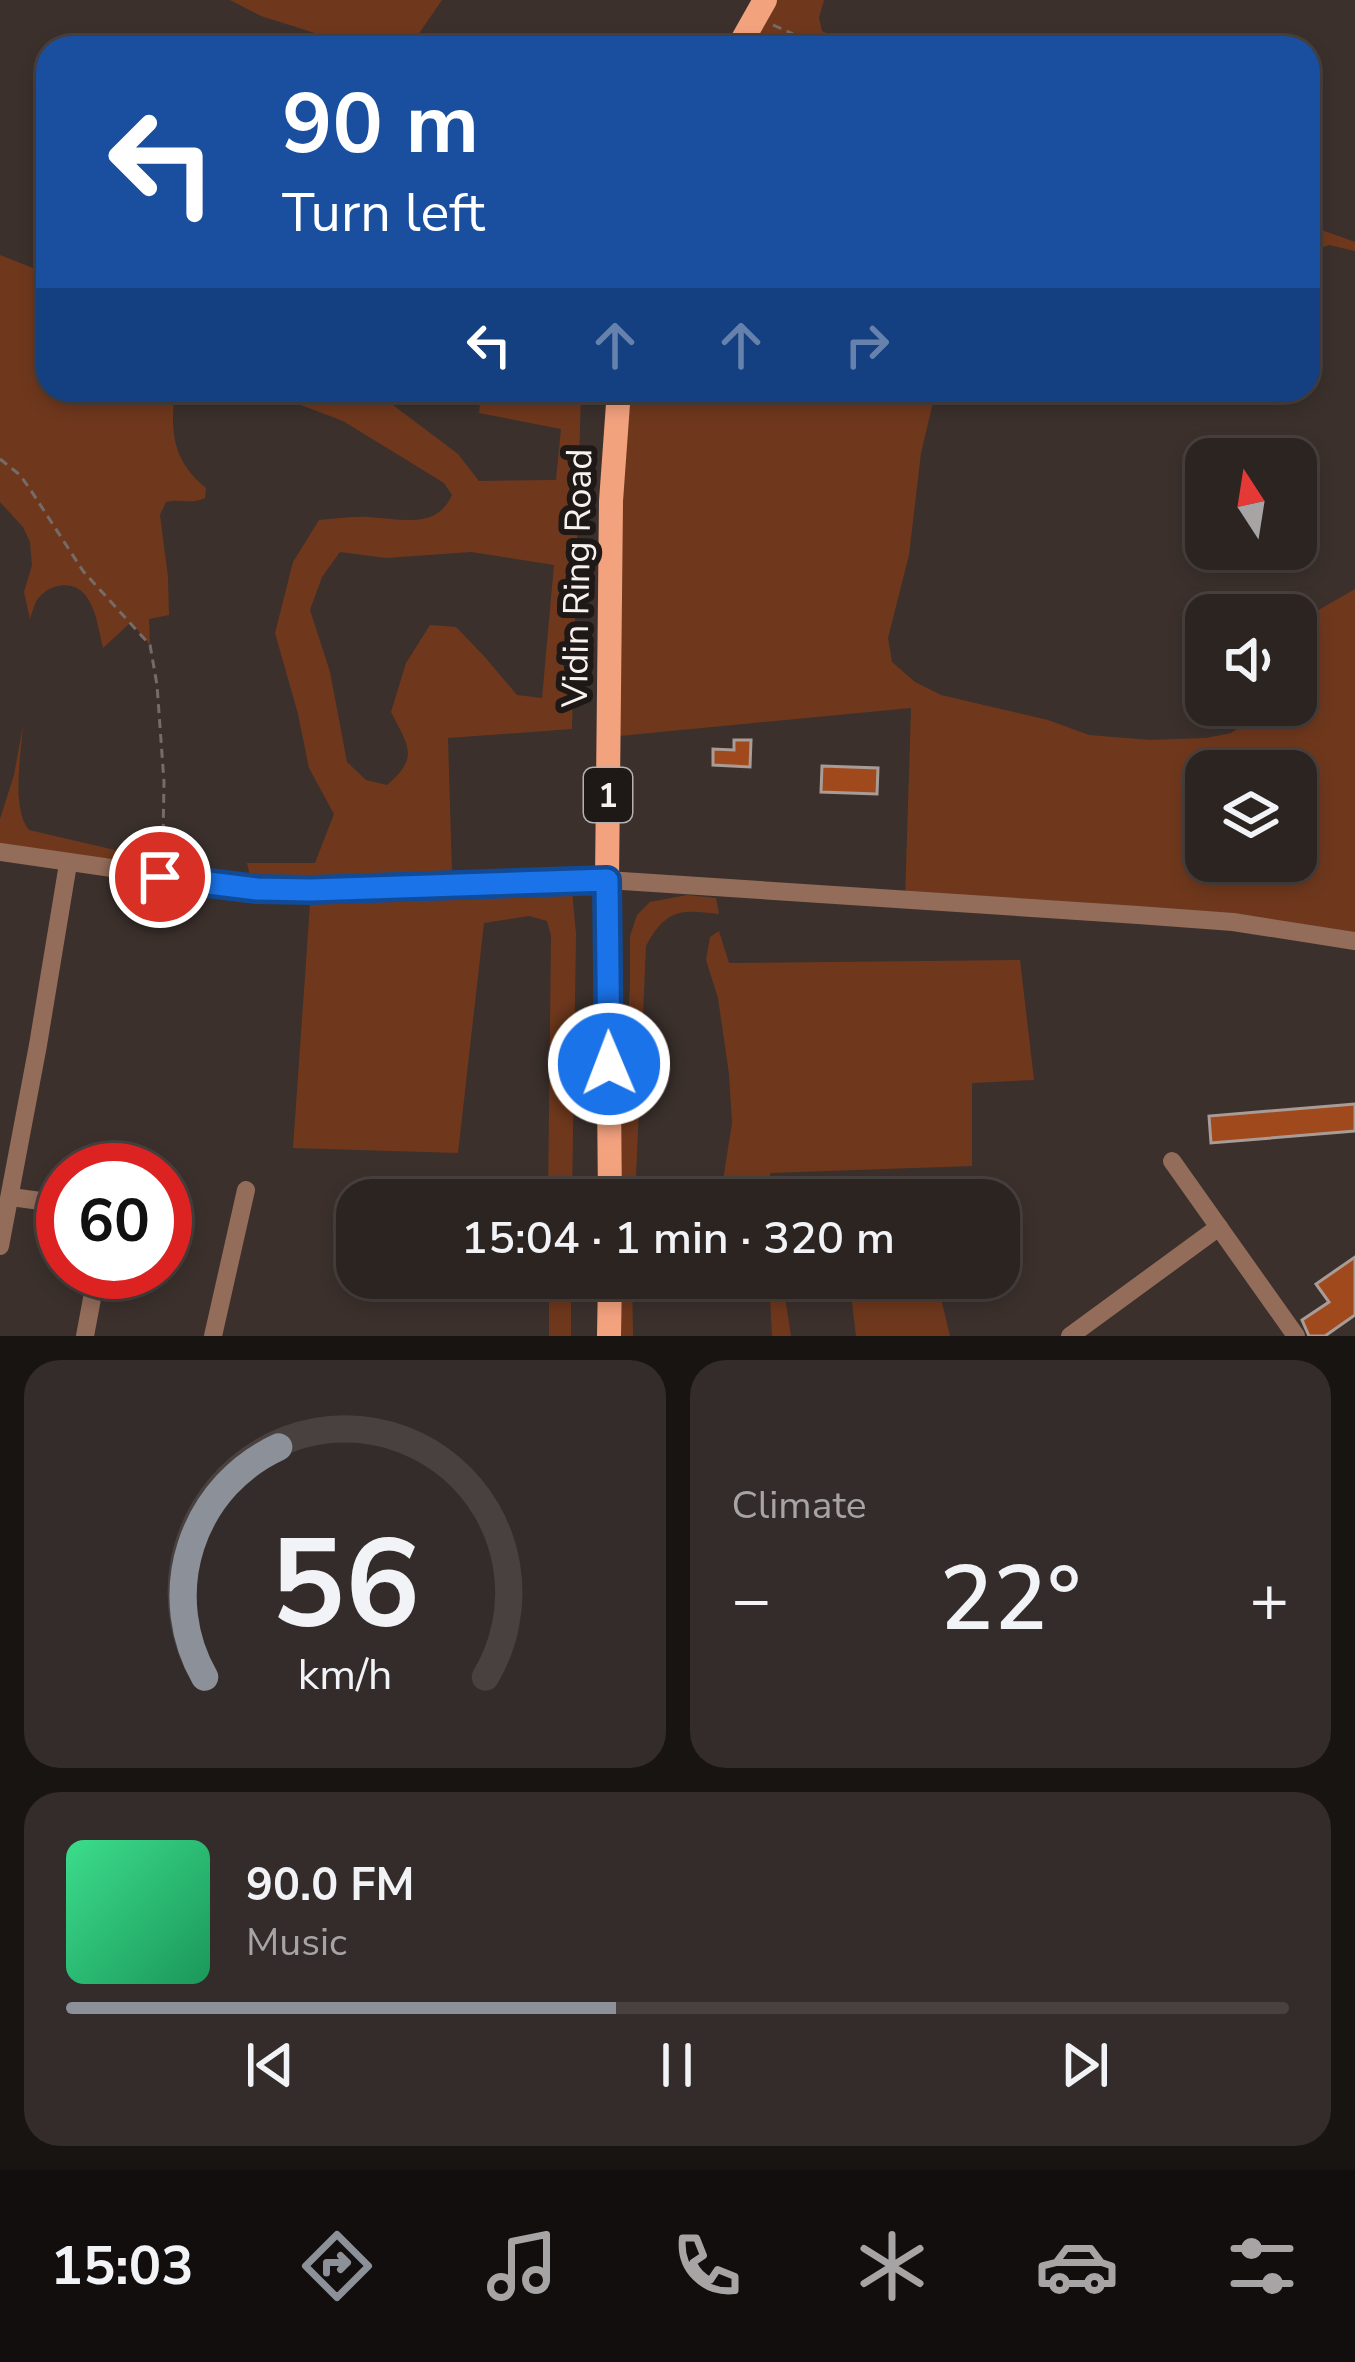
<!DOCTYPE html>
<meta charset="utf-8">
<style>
body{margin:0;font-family:"Nunito Sans",sans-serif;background:#342c2a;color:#f1f3f6;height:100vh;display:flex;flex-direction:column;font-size:45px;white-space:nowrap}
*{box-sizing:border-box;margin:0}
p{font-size:39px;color:#a6a4a5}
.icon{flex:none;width:66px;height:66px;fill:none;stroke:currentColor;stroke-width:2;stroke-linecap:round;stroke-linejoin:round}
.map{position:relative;height:1336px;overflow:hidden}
.sheet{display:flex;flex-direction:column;gap:24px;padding:24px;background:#181412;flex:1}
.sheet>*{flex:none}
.guide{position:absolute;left:36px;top:36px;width:1284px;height:366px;border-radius:36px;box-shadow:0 6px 18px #0003,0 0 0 3px #48413f;background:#1a4fa0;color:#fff;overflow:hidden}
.needle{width:78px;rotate:348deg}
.controls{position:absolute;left:1185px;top:438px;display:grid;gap:24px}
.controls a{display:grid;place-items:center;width:132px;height:132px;border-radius:24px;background:#2c2421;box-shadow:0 6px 18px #0003,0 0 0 3px #48413f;font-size:60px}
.speed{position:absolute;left:36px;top:1143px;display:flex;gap:24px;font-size:60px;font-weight:700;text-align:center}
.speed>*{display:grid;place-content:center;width:156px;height:156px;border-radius:50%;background:#2c2421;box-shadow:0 6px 18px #0003,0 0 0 3px #48413f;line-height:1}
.speed .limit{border:18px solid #d22;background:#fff;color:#111}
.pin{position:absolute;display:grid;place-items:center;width:102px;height:102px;color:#fff;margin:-51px;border:6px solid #fff;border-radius:50%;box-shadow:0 3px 12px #0007}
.me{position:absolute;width:132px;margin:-66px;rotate:359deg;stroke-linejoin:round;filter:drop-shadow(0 0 9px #0008)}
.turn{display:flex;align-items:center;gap:42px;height:252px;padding:0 48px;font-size:54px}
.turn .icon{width:156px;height:156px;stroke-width:2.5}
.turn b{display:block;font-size:84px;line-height:102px}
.lanes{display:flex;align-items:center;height:114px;padding:0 48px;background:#0003;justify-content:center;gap:60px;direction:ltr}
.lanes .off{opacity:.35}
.big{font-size:90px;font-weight:600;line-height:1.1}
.sheet .widget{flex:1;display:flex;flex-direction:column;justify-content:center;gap:18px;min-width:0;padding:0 42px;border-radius:36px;background:#342c2a}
.sheet .dial{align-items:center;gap:0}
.dial svg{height:312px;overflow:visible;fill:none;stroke:#48413f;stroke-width:7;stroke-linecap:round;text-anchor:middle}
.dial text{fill:#f1f3f6;stroke:none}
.song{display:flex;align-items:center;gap:36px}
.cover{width:144px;height:144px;border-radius:18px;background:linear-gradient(135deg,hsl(150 70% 55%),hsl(150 70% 35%))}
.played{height:12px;border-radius:6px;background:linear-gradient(90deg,#8c9099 45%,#48413f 45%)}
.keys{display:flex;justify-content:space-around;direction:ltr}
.heat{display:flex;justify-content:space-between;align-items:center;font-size:66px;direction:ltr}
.sheet .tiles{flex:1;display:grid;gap:24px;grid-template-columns:1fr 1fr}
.widget:last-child{grid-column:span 2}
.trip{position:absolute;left:336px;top:1179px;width:684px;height:120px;border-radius:36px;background:#2c2421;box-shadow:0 6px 18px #0003,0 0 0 3px #48413f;font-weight:600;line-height:120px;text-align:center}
.tabs{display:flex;height:192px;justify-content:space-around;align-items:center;background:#120e0d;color:#a6a4a5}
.tabs .icon{width:84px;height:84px}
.tabs .selected{color:#8c9099}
.tabs b{font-size:54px;color:#f1f3f6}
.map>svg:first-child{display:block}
.green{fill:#6f381d;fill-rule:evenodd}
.building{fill:#a0491c;stroke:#a99c96;stroke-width:3}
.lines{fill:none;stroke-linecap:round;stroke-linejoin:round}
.path{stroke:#756b67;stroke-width:3;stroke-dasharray:9 6;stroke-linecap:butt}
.minor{stroke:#946c5a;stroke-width:18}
.major{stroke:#f3a27e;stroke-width:24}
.route-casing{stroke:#114b97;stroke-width:30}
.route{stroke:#1a73e8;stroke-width:21}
.labels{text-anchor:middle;stroke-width:12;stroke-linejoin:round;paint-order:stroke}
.shield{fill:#1e1917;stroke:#b7b0ae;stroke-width:3}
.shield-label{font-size:33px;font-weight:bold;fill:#f8f1ee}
.street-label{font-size:36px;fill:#f8f1ee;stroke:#1e1917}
</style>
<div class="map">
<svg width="1355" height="1336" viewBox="0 0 1355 1336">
<rect width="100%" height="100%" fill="#3b302c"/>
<g class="green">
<path d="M230 0H442L409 48H362L261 16Z"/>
<path d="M765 0H824L819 18 822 31 856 48H738Z"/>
<path d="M1308 225 1355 242V251L1329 245 1308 253Z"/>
<path d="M0 255 48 274V390H175C170 431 172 460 206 488L205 498C189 505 181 498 166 502L160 515 168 577 169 615 149 619 150 645 131 622 103 648C99 632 97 613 88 599 77 579 49 582 37 600 34 605 32 613 30 619L24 592 32 565 30 542 23 527 0 502Z"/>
<path d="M261 390H366L393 405 458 454 479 481 556 480 561 429 479 413 481 394 581 390 572 729 448 738 452 875 319 881H251L247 863H315L334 814 309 768 298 714 275 633 293 562 319 520C335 519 351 516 367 517 399 518 436 531 452 495L444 483 343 421ZM340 552 386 558 471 552 554 565 542 698 517 695 484 656 456 627 430 625 406 663 391 712C408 746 420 757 387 785L366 780 347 762 330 672 310 610 322 577Z"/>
<path d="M619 390H936L921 453 909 555 888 638 892 662 915 682 941 695 1048 720 1089 735 1150 740 1206 738 1231 733 1248 721 1259 705H1296V623L1355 589V941L905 900 911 708 609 737ZM1206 771H1296V861H1206Z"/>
<path d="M23 726C21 754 11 809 29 830L128 853 150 860 167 861 169 873 0 847V819L14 775Z"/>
<path d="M571 880 576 934 572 1200H548L551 936 547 921 529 916 484 923 458 1153 293 1148 311 890Z"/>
<path d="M687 895 716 898 719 914C680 909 666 909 646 946L635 1200H622L621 1119 630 987V936L637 915 650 902Z"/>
<path d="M719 931 729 963 1020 960 1034 1080 972 1083V1166L770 1173 772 1200H720L732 1123 729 1074 718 998 706 960 710 937Z"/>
<rect x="549" y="1278" width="22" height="58"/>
<path d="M621 1278H632L633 1336H621Z"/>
<path d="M769 1278H782L791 1336H772Z"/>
<path d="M939 1290 950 1336H856L852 1302Z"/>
</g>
<g class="building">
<path d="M734 740H751L750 767 713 765V749L734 750Z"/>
<path d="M822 766 878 768 877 794 821 792Z"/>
<path d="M1355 1104V1131L1211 1143 1209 1116Z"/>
<path d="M1355 1257V1315L1325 1336H1309L1302 1320 1329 1302 1316 1284Z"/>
</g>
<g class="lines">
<g class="path">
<path d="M773 25 824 48"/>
<path d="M0 459 20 475 30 489 83 571 150 645 157 685 164 782 163 837 167 863"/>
</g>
<g class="minor">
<path d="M0 852 257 889 311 890 607 880 1138 915 1233 922 1355 941"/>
<path d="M1172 1161 1296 1336"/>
<path d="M11 1197 63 1204"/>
<path d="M0 1246 38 1045 68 864"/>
<path d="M85 1336 97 1272"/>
<path d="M213 1336 246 1190"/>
<path d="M1070 1336 1219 1227"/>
</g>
<g class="major">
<path d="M738 48 765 0"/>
<path d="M610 1200 607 880 611 501 619 390"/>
<path d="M609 1336 610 1278"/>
</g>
</g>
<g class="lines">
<g class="route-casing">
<path id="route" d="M160 877 257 889 311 890 607 880 609 1064"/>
</g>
<use href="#route" class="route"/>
</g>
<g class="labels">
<rect class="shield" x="584" y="768" width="48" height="54" rx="9"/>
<g class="shield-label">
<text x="608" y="807">1</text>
</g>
<g class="street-label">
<text transform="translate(576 578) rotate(-89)" y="13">Vidin Ring Road</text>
</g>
</g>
</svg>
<div class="controls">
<a><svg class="needle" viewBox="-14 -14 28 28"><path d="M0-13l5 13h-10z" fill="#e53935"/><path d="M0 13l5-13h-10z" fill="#a6a4a5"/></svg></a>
<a><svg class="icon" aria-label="sound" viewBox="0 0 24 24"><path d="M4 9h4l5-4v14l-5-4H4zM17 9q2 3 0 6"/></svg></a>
<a><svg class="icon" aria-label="layers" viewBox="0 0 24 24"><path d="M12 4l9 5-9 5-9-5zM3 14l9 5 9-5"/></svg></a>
</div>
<div class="speed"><div class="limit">60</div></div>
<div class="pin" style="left:160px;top:877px;background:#d93025"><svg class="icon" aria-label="arrive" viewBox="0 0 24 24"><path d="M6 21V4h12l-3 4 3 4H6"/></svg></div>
<svg class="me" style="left:609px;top:1064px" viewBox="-20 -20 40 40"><circle r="17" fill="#1a73e8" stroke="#fff" stroke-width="3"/><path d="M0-11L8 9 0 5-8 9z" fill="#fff"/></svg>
<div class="trip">15:04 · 1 min · 320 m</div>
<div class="guide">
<div class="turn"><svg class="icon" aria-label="left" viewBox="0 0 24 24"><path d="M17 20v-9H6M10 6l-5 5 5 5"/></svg><div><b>90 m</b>Turn left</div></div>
<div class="lanes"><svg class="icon" aria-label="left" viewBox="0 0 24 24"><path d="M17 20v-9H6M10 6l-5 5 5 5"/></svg><svg class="icon off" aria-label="ahead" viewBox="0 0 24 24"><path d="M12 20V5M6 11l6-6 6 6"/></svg><svg class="icon off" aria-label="ahead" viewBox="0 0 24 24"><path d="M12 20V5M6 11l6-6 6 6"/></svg><svg class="icon off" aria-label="right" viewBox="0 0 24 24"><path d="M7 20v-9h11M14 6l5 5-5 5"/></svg></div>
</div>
</div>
<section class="sheet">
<div class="tiles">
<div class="widget dial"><svg viewBox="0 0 100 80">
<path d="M14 69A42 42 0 1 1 86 69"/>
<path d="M14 69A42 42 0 0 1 33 10" stroke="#8c9099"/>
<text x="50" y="56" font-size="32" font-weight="700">56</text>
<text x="50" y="72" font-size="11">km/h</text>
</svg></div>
<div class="widget"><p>Climate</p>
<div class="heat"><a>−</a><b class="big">22°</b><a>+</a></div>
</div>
<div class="widget">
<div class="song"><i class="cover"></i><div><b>90.0 FM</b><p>Music</p></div></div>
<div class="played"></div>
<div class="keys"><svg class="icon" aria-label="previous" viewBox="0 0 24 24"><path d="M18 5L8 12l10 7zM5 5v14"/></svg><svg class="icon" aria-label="pause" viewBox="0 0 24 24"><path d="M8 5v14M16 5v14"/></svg><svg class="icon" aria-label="next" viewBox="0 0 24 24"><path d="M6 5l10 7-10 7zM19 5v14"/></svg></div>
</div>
</div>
</section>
<nav class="tabs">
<b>15:03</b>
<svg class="icon selected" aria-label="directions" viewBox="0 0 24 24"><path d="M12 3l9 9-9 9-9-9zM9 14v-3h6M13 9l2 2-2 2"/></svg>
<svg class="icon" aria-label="music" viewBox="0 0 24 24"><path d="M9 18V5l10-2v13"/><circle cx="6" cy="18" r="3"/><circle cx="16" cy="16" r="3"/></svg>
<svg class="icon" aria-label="phone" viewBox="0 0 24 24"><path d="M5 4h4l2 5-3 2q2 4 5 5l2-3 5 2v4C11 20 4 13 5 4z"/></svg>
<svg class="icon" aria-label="climate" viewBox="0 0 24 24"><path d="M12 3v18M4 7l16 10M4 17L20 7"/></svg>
<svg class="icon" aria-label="car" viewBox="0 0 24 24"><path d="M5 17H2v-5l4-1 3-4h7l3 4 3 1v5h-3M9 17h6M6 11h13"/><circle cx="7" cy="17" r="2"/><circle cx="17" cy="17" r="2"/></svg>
<svg class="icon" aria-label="filters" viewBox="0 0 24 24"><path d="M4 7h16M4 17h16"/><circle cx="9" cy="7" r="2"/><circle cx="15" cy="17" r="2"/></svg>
</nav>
